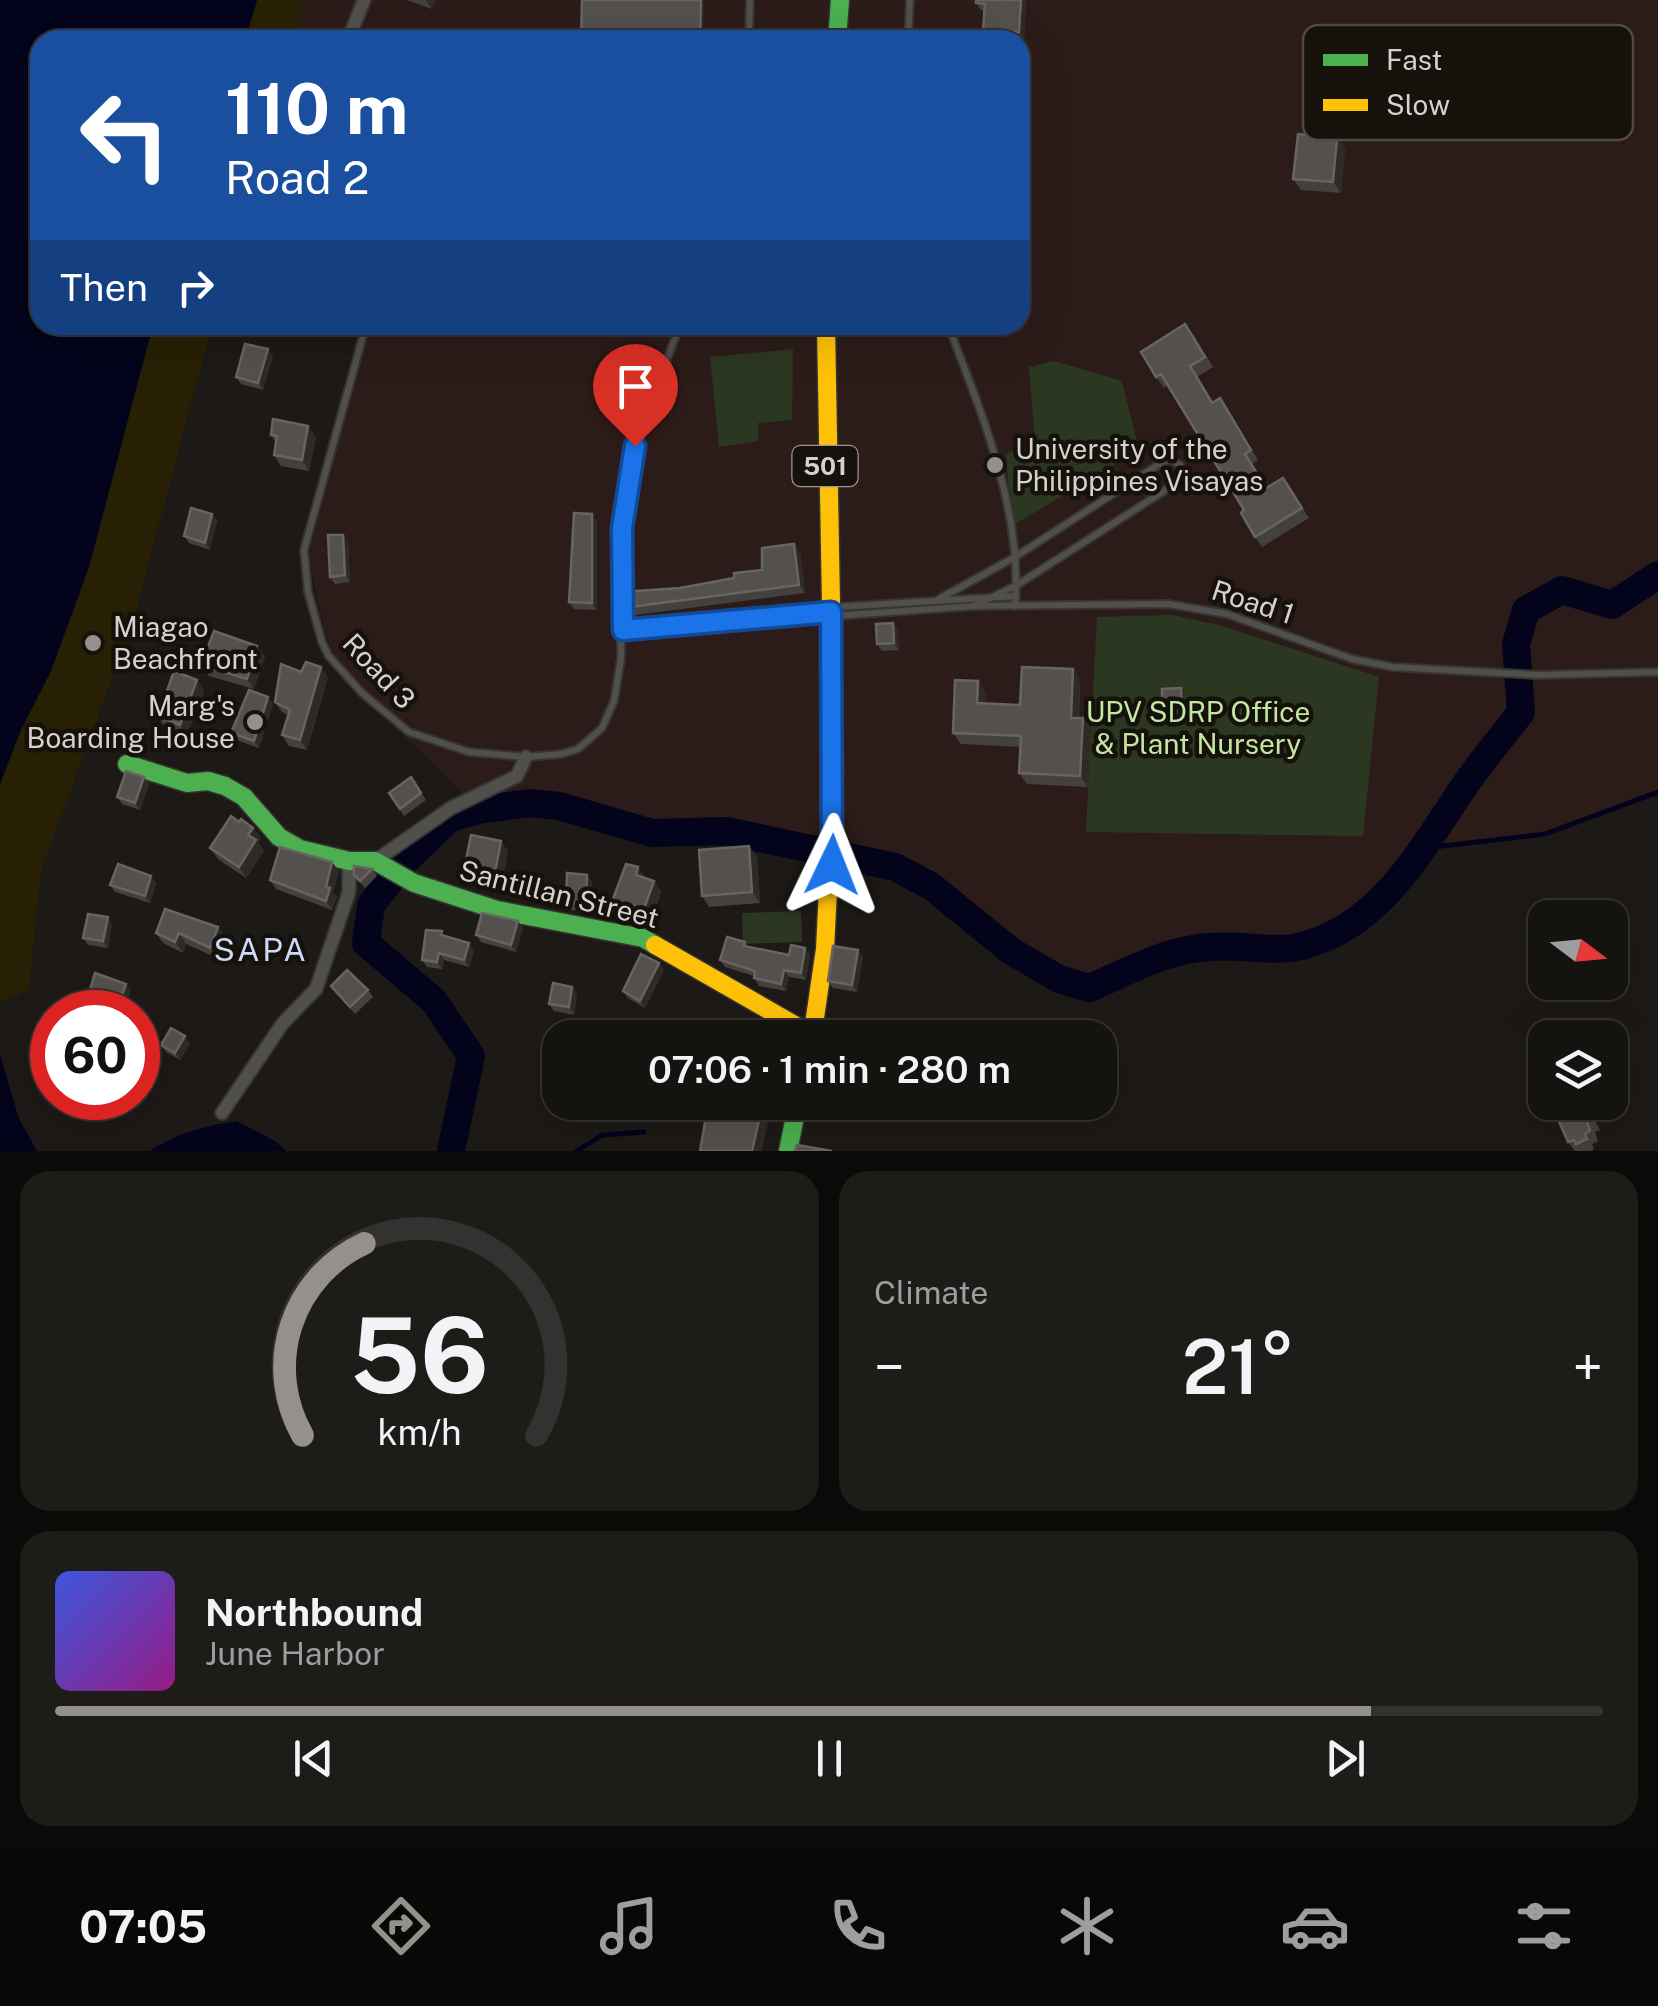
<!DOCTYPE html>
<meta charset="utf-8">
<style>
body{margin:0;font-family:"Public Sans",sans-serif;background:#1e1c19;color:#f1f3f6;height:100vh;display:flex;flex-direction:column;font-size:38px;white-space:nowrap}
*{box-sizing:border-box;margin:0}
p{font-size:32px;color:#9d9e9f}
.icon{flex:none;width:55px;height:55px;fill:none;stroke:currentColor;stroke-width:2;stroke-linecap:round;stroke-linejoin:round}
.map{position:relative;height:1151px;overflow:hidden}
.details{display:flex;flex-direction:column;gap:20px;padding:20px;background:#0c0a09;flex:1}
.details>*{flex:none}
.guide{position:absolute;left:30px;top:30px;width:1000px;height:305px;border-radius:30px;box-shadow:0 10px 40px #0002,0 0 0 2px #343230;background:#1a4fa0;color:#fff;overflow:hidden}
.needle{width:65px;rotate:106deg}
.fabs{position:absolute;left:1528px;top:900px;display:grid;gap:20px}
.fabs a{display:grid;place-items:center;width:100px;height:100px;border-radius:20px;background:#151310;box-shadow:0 10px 40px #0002,0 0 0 2px #343230;font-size:50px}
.speed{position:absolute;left:30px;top:990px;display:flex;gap:20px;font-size:50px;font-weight:700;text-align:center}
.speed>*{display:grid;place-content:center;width:130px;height:130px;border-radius:50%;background:#151310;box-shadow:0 10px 40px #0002,0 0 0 2px #343230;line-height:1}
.speed .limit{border:15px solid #d22;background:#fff;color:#111}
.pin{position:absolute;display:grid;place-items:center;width:85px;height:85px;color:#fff;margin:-102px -42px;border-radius:50% 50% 50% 0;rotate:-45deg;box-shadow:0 0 10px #0007}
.pin .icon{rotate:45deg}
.me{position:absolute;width:110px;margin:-55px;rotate:2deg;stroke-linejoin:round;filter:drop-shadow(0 0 8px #0008)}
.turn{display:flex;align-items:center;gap:35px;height:210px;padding:0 30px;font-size:45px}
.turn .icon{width:130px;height:130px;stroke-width:2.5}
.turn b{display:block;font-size:70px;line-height:85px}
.then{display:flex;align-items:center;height:95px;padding:0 30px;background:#0003;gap:20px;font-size:38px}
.big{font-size:75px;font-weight:600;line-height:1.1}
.details .widget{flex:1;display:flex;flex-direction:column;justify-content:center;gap:15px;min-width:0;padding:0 35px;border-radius:30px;background:#1e1c19}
.details .dial{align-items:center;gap:0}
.dial svg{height:260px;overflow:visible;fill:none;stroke:#343230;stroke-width:7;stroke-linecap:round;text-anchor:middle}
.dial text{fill:#f1f3f6;stroke:none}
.song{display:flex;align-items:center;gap:30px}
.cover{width:120px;height:120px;border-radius:15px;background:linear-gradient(135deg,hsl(230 70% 55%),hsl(310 70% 35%))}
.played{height:10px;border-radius:5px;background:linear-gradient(90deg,#94918c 85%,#343230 85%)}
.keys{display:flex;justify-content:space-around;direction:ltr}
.heat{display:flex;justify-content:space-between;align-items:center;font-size:55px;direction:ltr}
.details .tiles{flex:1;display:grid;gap:20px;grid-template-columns:1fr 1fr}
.widget:last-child{grid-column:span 2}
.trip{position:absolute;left:542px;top:1020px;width:575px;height:100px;border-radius:30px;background:#151310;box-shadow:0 10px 40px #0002,0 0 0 2px #343230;font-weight:600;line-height:100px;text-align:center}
.tabs{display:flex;height:160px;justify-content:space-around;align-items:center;background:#080806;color:#9d9e9f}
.tabs .icon{width:70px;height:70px}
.tabs .current{color:#94918c}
.tabs b{font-size:45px;color:#f1f3f6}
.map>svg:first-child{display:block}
.education{fill:#2c1c19}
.green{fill:#2c3721}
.sand{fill:#272004}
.water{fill:#03041b}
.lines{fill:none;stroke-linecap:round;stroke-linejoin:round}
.stream{stroke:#03041b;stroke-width:5}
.river{stroke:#03041b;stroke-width:28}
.lane-casing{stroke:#373532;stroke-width:10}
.street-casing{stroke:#373532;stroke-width:16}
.fast-casing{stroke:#373532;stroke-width:21}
.slow-casing{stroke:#373532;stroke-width:21}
.lane{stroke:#514f4c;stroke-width:6}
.street{stroke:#514f4c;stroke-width:12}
.fast{stroke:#4caf50;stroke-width:18}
.slow{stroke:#ffc107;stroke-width:18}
.wall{fill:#43413e}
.shaded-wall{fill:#2d2a27}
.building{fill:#53504d;stroke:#676461;stroke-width:2.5}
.route-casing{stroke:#114b97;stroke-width:25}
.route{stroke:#1a73e8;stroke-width:18}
.poi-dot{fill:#94918c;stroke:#16110a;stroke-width:4}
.labels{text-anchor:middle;stroke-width:9;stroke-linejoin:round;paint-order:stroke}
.shield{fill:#16110a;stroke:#9c9792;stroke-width:2.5}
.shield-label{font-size:25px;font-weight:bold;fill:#d5d1cc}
.poi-label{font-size:28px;fill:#d5d1cc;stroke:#16110a;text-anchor:start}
.street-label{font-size:28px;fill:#d5d1cc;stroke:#16110a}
.park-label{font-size:28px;fill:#c3e6a3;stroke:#16110a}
.quarter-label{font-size:32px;letter-spacing:2.5px;fill:#cbdbf5;stroke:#16110a}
.key{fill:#16110a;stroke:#4f4b44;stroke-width:2.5}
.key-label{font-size:28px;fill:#d5d1cc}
</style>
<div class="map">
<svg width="1658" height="1151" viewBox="0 0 1658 1151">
<rect width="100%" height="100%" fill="#1c1916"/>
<path class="education" d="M305 0H1658V792L1545 834 1425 848 1356 923 1324 938 1298 947 1213 946 1169 952 1089 988 1059 979 1011 951 931 886 895 867 868 859 727 831 652 833 559 806 529 803 479 810 375 707 338 664 326 636 308 557 368 325H1020V40H291Z"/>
<g class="green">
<path d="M793 349 792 420 758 423V441L719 447 710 357Z"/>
<path d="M1054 361 1122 381 1139 450 1012 526 1006 454 1035 440 1029 367Z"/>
<path d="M1172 615 1219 625 1379 677 1363 836 1086 832 1097 617Z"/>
<path d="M801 911 802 942 743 944 742 913Z"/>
</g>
<g class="sand">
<path d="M257 0H305L291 40H245Z"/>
<path d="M153 325H212L135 615 41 871 29 990 0 1003V784L21 730 51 671 89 567Z"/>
</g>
<g class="water">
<path d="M0 0H257L245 40H40V325H153L89 567 51 671 21 730 0 784Z"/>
<path d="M0 1055 19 1119 37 1151H0Z"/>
<path d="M237 1121 275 1141 286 1151H150C176 1133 206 1126 237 1121Z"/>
</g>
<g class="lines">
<g class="stream">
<path d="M1425 848 1545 834 1658 792"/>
<path d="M577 1151 602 1135 644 1132"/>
</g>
<g class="river">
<path d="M401 865 450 818 479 810 529 803 559 806 652 833 727 831 895 867 931 886 1011 951 1059 979 1089 988C1130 971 1164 950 1210 947 1239 944 1273 953 1302 946 1377 927 1417 857 1457 797 1476 767 1500 740 1521 712L1516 644 1526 610 1562 590 1612 605 1658 575"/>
<path d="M389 882 371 905 366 943 434 1001 471 1056 451 1151"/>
</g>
<g class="lane-casing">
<g id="lane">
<path d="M749 40 750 0"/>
<path d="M908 40 910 0"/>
<path d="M366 325 304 550 308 592 322 642 328 655 362 693 409 732 469 752 526 757 562 754 578 749 602 728 614 701 621 658 620 547 628 476 635 445 680 325"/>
<path d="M948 325C981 412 1023 510 1015 606"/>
<path d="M939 599 1015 557 1164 461 1171 460 1180 465 1181 473 1175 484 1017 585 974 606"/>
<path d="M837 607 1016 596"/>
<path d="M833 616 974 606 1168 604 1227 614 1352 659 1392 667 1538 675 1658 672"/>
</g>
</g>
<g class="street-casing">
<g id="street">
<path d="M348 40 364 0"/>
<path d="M375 861 451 808 517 776 526 757"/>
<path d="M222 1113 283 1023 316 989 349 892V861"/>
</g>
</g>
<g class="fast-casing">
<g id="fast">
<path d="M837 40 840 0"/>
<path d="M127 764 187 783 208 781 225 786 244 797 279 837 300 849 349 861H375L414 883 497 910 643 938 655 945"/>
<path d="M788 1151 798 1102"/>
</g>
</g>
<g class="slow-casing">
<g id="slow">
<path d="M623 629 831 612"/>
<path d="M655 945 812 1035"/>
<path d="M812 1038 825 949 834 771 826 325"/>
</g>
</g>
<use href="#lane" class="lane"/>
<use href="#street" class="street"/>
<use href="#fast" class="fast"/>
<use href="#slow" class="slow"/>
</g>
<g class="wall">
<path d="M407 0H436L432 9Z"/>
<path d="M1026 0 1024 39 988 37 983 30 985 11 981 10 976 3Z"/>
<path d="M1337 138 1345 148 1341 193 1301 190 1293 179Z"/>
<path d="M1193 334 1213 367 1197 377 1213 403 1227 409 1258 460 1252 464 1267 488H1290L1309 518 1262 547 1255 537 1244 510 1168 385 1164 388 1156 377Z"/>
<path d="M273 356 263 390 241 384 236 377Z"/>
<path d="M271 435 316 437 309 471 281 466 274 455 276 443Z"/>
<path d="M212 514 217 521 210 550 189 543 184 536Z"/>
<path d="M597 521V610L574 609 569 602Z"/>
<path d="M343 535 348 542 350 582 335 584 330 577Z"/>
<path d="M794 544 800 553 805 593 628 616 622 608 680 588 734 578 762 570Z"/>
<path d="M898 630 899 650 882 651 877 644Z"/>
<path d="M265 656 254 689 209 676 201 665Z"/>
<path d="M1073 669 1080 680 1079 718H1083L1091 729 1088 787 1027 784 1019 773 1021 747 961 744 953 733 986 692 985 703 1020 705Z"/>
<path d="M301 672 328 677 307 750 289 746 282 735 288 715 282 712 275 702Z"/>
<path d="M197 680 204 691 187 735 165 728 158 717Z"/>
<path d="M1184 692V718H1164L1162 715Z"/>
<path d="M273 704 259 748 236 740 231 733Z"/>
<path d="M144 777 149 784 140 810 122 804 117 797Z"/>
<path d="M411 777 426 800 404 816 389 793Z"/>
<path d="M239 822 253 828 261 838 258 842 264 851 246 878 218 859 210 848Z"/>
<path d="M508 851 502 883 495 882 494 885 471 881 464 870Z"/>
<path d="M757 856 760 903 709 907 702 896Z"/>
<path d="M372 869 377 876 365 888 354 875Z"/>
<path d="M339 871 333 893 337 897 332 910 276 889 270 880Z"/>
<path d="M646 878 654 881 661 892 652 920 620 909 613 899Z"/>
<path d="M592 882 591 911 571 910 566 903Z"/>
<path d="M156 883 150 903 115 892 110 885Z"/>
<path d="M518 921 523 928 516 952 481 942 476 935Z"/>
<path d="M112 924 108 948 88 945 83 938Z"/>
<path d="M218 927 226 937 217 958 186 944 183 953 163 943 156 933Z"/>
<path d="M445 937 474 950 469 967 444 960 442 969 427 967 422 960Z"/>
<path d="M745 942 748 947 789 955H810L806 980 789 977 786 991 759 986 754 978V976L725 967 720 960Z"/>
<path d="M863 957 857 992 833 988 828 981Z"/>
<path d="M664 970 645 1008 628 998 623 991Z"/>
<path d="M331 986 368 990 373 997 355 1014Z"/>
<path d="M577 994 574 1015 554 1011 549 1004Z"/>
<path d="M190 1044 180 1060 166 1052 161 1045Z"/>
<path d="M749 1102H777L775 1114 770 1113 761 1151H700L745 1121Z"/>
<path d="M846 1102 843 1119 819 1116 814 1109Z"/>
<path d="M1588 1107 1600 1130 1595 1132 1598 1141 1592 1144 1594 1149 1591 1151H1575L1568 1142Z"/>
</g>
<g class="shaded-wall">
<path d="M426 0H436L432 9Z"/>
<path d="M701 0H704L703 40H700Z"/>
<path d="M1021 0H1026L1024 39 1019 32Z"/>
<path d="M1337 138 1345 148 1341 193 1333 182Z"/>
<path d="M268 349 273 356 263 390 258 383Z"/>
<path d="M308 426 316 437 309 471 302 460Z"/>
<path d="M212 514 217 521 210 550 205 543Z"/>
<path d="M592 514 597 521V610L592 603Z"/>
<path d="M343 535 348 542 350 582 345 575Z"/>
<path d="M794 544 800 553 805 593 799 585Z"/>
<path d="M893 623 898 630 899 650 894 643Z"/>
<path d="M257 646 265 656 254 689 247 679Z"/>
<path d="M321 667 328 677 307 750 300 740Z"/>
<path d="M1073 669 1080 680 1078 729 1071 718Z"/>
<path d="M197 680 204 691 187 735 180 725Z"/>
<path d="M978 681 986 692 985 714 977 703Z"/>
<path d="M1181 688 1184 692V718L1182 714Z"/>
<path d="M268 697 273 704 259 748 254 741Z"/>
<path d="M1083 718 1091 729 1088 787 1080 776Z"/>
<path d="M144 777 149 784 140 810 135 803Z"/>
<path d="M253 828 261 838 258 842 264 851 246 878 239 867 248 835Z"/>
<path d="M501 841 508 851 502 883 495 873Z"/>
<path d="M749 846 757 856 760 903 752 892Z"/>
<path d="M332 862 339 871 333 893 337 897 332 910 326 901V887Z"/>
<path d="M638 867 646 878 636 875Z"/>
<path d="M488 871 495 882 494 885 487 875Z"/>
<path d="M587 875 592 882 591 911 586 904Z"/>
<path d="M151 876 156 883 150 903 145 896Z"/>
<path d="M654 881 661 892 652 920 644 909Z"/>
<path d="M108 917 112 924 108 948 103 941Z"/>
<path d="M518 921 523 928 516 952 511 945Z"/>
<path d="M218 927 226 937 217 958 210 948Z"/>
<path d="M179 933 186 944 183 953 175 942Z"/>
<path d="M469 943 474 950 469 967 464 960Z"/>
<path d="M805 948 810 955 806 980 801 973Z"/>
<path d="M858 950 863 957 857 992 852 985Z"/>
<path d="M439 953 444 960 442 969 437 962Z"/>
<path d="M659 963 664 970 645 1008 640 1001Z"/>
<path d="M784 970 789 977 786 991 781 984Z"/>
<path d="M126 984 131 991 123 1012H116Z"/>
<path d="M572 987 577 994 574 1015 569 1007Z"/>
<path d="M185 1036 190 1044 180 1060 175 1053Z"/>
<path d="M768 1102H777L775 1114 768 1104Z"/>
<path d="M840 1102H846L843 1119 838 1112Z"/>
<path d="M763 1103 770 1113 761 1151H752Z"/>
</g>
<g class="building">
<path d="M582 0H701L700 40H581Z"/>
<path d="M976 0H1021L1019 32 983 30 985 4 976 3Z"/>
<path d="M936 29 974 30 973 40H936Z"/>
<path d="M1298 134 1337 138 1333 182 1293 179Z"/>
<path d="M1185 324 1205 357 1190 366 1212 403 1220 398 1251 450 1245 454 1266 488 1283 478 1302 508 1255 537 1241 513 1244 510 1161 374 1156 377 1141 352Z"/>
<path d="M245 344 268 349 258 383 236 377Z"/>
<path d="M273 419 308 426 302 460 274 455 277 436 271 435Z"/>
<path d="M191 508 212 514 205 543 184 536Z"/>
<path d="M574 513 592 514V603L569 602Z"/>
<path d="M328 535H343L345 575 330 577Z"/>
<path d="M794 544 799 585 622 608V592L680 588 734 578V573L762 570V548Z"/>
<path d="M893 623 894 643 877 644 876 624Z"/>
<path d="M214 631 257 646 247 679 201 665Z"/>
<path d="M306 662 321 667 300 740 282 735 290 710 275 702 281 664 301 672Z"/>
<path d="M1022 667 1073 669 1071 718H1083L1080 776 1019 773 1021 736 953 733 955 680 978 681 977 703 1020 705Z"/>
<path d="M174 671 197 680 180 725 158 717Z"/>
<path d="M1181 688 1182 714 1162 715V689Z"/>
<path d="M249 690 268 697 254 741 231 733Z"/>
<path d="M126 771 144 777 135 803 117 797Z"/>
<path d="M411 777 421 793 400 809 389 793Z"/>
<path d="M231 816 239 822 241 819 253 828 248 835 256 840 239 867 210 848Z"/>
<path d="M471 835 501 841 495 873 488 871 487 875 464 870Z"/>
<path d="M749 846 752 892 702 896 699 850Z"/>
<path d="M280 847 332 862 326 887 330 888 326 901 270 880Z"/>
<path d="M118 864 151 876 145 896 110 885Z"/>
<path d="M626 864 638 867 636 875 654 881 644 909 613 899Z"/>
<path d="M354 866 372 869 360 881 354 875Z"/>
<path d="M567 873 587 875 586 904 566 903Z"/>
<path d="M165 909 218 927 210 948 179 933 175 942 156 933Z"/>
<path d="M482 913 518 921 511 945 476 935Z"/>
<path d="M88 914 108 917 103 941 83 938Z"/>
<path d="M426 930 442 931 441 935 469 943 464 960 439 953 437 962 422 960Z"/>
<path d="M727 937 745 942 744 946 789 955 791 945 805 948 801 973 784 970 781 984 754 978 755 971 720 960Z"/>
<path d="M833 946 858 950 852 985 828 981Z"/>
<path d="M641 954 659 963 640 1001 623 991Z"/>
<path d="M347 970 368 990 350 1007 331 986Z"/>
<path d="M95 973 126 984 116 1012H79L84 998 87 999Z"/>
<path d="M553 983 572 987 569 1007 549 1004Z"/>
<path d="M171 1028 185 1036 175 1053 161 1045Z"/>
<path d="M749 1102H768V1104L763 1103 752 1151H700L707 1111 745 1121Z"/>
<path d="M815 1102H840L838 1112 814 1109Z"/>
<path d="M1569 1102H1584L1592 1119 1587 1122 1590 1130 1585 1134 1587 1139 1576 1144 1574 1140 1568 1142 1554 1110Z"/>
<path d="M797 1145 832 1151H795Z"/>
</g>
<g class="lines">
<g class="route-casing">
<path id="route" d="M635 446 622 528 623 630 831 612 832 865"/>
</g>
<use href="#route" class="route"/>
</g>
<g class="poi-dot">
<circle cx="995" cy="465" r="10"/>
<circle cx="93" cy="643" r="10"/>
<circle cx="255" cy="722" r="10"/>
</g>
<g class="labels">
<rect class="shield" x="792.5" y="446" width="65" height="40" rx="8"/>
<g class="shield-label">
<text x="825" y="475">501</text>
</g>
<g class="poi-label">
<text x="1015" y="459">University of the<tspan x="1015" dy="32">Philippines Visayas</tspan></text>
<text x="113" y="637">Miagao<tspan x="113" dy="32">Beachfront</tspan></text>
<text x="235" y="716" text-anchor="end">Marg's<tspan x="235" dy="32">Boarding House</tspan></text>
</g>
<g class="street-label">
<text transform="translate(1253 602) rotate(18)" y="10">Road 1</text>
<text transform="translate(379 671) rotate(47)" y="10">Road 3</text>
<text transform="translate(559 894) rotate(14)" y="10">Santillan Street</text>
</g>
<g class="park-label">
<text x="1198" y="722">UPV SDRP Office<tspan x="1198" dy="32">&amp; Plant Nursery</tspan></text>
</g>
<g class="quarter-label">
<text x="261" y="961">SAPA</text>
</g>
</g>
<rect x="1303" y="25" width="330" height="115" rx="15" class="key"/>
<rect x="1323" y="54" width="45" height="12" fill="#4caf50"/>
<rect x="1323" y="99" width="45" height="12" fill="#ffc107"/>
<g class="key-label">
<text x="1386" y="70">Fast</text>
<text x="1386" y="115">Slow</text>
</g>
</svg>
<div class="fabs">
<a><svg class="needle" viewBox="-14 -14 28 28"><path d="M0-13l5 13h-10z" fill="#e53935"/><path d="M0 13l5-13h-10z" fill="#9d9e9f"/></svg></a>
<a><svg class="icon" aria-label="layers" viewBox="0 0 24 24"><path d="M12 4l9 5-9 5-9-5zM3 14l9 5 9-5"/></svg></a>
</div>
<div class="speed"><div class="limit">60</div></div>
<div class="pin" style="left:635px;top:446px;background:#d93025"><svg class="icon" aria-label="arrive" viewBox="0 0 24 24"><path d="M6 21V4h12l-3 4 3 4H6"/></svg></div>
<svg class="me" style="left:832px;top:865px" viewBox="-20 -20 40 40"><path d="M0-17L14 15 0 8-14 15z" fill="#1a73e8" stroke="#fff" stroke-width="4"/></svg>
<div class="trip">07:06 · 1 min · 280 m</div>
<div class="guide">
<div class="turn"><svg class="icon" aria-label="left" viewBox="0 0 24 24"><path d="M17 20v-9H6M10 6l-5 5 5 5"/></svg><div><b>110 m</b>Road 2</div></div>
<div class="then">Then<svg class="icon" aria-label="right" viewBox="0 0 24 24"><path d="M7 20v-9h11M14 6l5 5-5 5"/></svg></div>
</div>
</div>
<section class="details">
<div class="tiles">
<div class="widget dial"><svg viewBox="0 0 100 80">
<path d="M14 69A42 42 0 1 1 86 69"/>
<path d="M14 69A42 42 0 0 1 33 10" stroke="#94918c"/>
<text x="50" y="56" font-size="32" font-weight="700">56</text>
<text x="50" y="72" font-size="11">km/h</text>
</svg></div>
<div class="widget"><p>Climate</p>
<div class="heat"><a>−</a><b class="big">21°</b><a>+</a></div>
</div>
<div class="widget">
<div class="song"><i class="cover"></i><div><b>Northbound</b><p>June Harbor</p></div></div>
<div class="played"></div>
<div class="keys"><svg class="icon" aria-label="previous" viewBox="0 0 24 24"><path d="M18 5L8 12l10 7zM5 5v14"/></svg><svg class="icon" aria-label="pause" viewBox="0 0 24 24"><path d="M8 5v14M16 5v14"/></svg><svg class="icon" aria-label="next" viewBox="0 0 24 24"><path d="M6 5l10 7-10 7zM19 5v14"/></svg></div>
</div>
</div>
</section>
<nav class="tabs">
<b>07:05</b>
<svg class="icon current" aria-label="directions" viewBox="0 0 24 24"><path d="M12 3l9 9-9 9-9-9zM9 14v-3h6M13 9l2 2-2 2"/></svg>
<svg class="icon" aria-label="music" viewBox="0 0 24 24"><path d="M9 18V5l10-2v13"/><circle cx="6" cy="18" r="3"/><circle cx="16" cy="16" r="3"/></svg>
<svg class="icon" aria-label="phone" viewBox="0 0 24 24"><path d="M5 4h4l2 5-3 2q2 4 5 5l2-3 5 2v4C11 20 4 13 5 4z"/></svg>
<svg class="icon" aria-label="climate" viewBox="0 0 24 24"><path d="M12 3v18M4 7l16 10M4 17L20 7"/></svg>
<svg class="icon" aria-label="car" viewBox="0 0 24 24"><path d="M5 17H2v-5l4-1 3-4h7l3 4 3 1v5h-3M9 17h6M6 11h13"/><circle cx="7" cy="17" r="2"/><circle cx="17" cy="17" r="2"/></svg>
<svg class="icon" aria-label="filters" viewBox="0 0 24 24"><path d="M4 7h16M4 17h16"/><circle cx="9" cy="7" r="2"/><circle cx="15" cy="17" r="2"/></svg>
</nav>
